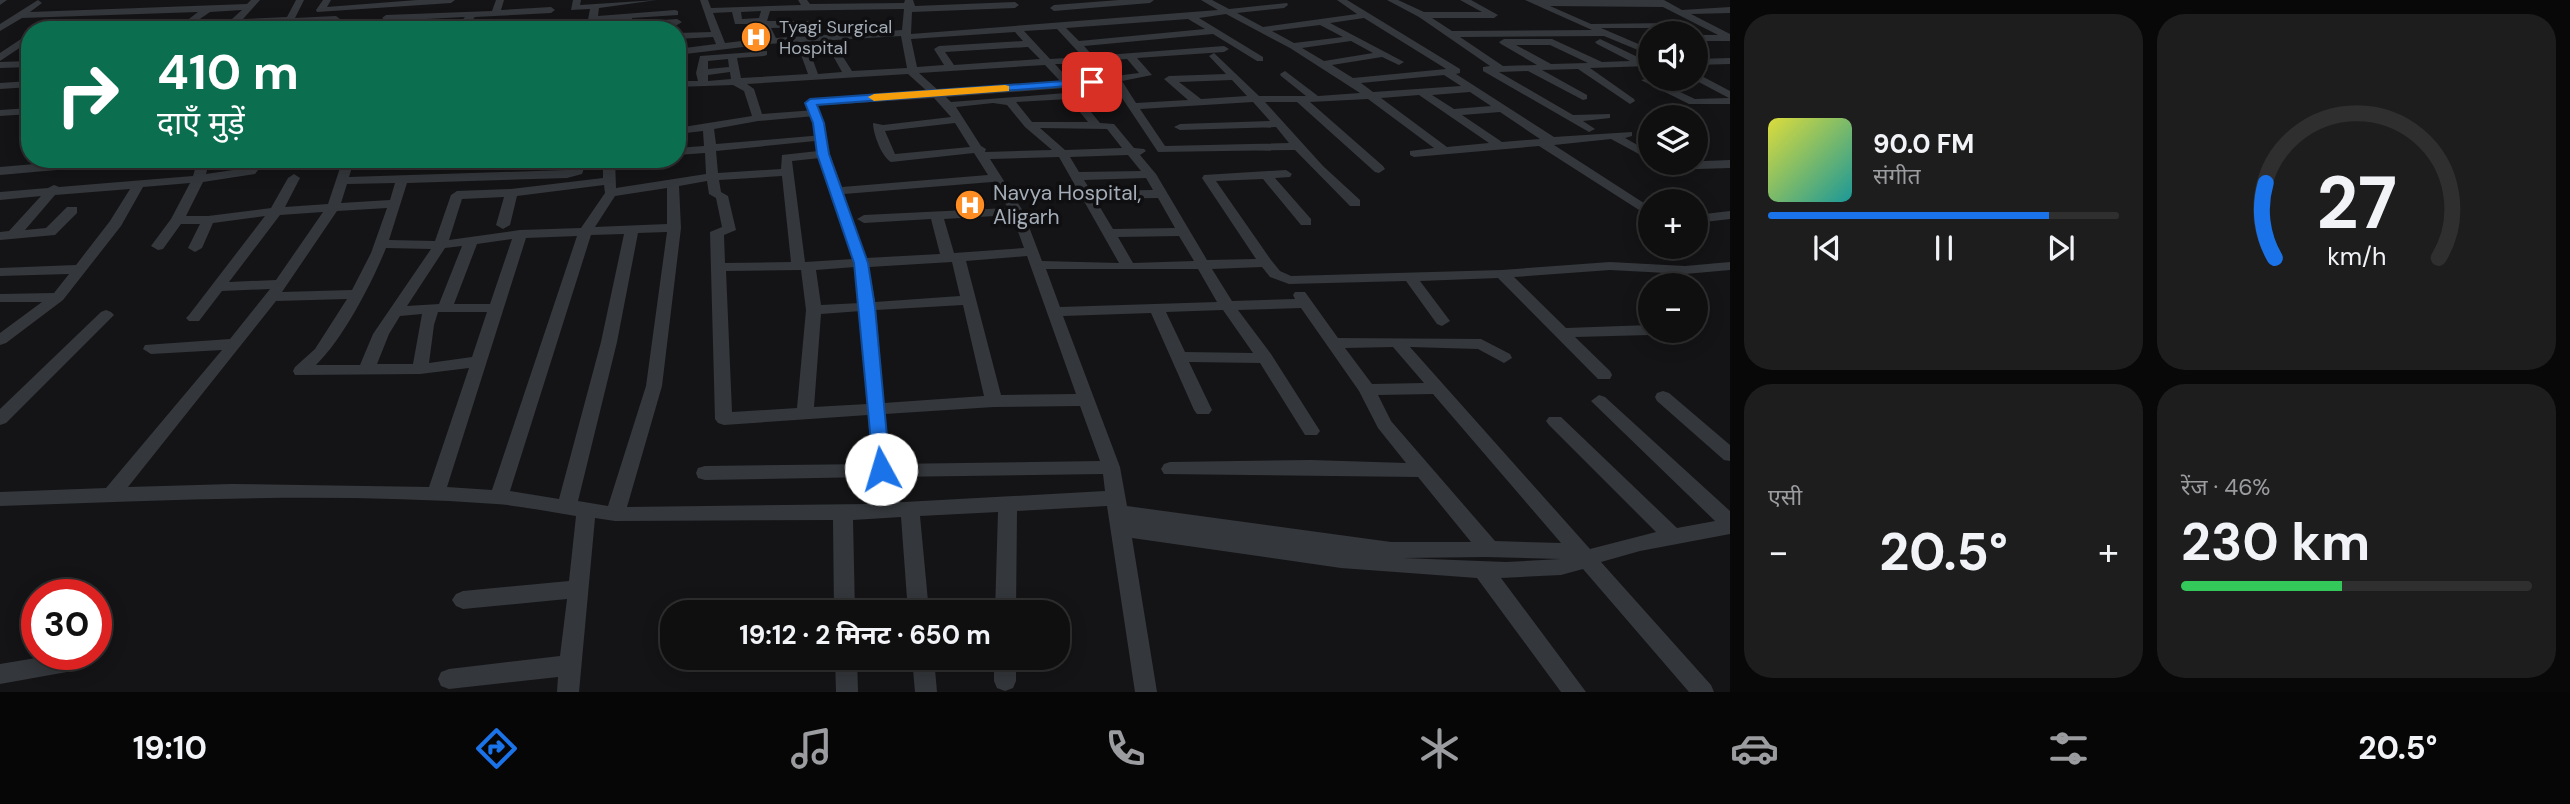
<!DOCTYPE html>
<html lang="hi">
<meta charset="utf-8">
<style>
body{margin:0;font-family:"DM Sans","Noto Sans Devanagari",sans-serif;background:#1d1d1e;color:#f1f3f6;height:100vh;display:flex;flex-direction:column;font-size:26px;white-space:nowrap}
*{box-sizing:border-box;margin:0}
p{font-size:23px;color:#9b9c9f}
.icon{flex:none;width:38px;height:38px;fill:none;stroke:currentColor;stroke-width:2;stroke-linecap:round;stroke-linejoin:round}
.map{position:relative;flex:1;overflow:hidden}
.panel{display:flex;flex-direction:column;gap:14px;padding:14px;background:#080809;width:840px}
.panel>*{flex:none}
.banner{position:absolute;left:21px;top:21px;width:665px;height:147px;border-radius:28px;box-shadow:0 4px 18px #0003,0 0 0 2px #2f2f30;background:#0b6e4f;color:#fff;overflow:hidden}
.fabs{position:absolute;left:1638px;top:21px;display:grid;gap:14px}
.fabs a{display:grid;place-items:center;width:70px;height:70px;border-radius:50%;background:#0f0f10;box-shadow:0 4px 18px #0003,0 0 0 2px #2f2f30;font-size:35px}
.speed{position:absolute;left:21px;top:579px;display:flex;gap:14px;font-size:35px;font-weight:700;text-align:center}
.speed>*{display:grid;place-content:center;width:91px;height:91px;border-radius:50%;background:#0f0f10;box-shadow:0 4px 18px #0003,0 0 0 2px #2f2f30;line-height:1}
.speed .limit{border:10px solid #d22;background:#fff;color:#111}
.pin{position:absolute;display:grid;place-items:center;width:60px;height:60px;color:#fff;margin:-30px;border-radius:14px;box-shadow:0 4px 10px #0006}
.me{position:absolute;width:77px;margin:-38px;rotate:354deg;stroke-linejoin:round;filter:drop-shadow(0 0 5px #0008)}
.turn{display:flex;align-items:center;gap:24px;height:147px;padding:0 21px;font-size:32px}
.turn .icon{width:91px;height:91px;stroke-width:2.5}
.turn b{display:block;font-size:49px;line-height:60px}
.big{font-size:52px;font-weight:700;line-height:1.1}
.panel .tile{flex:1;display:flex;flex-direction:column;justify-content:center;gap:10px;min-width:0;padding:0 24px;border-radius:28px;background:#1d1d1e}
.panel .dial{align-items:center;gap:0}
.dial svg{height:182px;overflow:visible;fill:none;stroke:#2f2f30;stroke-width:7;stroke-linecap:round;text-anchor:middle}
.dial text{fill:#f1f3f6;stroke:none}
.song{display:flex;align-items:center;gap:21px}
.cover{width:84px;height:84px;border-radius:10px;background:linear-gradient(135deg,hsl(60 70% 55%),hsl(180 70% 35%))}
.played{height:7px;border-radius:4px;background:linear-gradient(90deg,#1a73e8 80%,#2f2f30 80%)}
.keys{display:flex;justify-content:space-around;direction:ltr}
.heat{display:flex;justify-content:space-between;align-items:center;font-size:38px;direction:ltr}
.charge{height:10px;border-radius:5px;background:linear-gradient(90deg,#34c759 46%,#2f2f30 0)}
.panel .tiles{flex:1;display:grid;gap:14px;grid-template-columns:repeat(2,1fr)}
.trip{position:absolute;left:660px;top:600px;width:410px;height:70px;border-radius:28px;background:#0f0f10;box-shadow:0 4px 18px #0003,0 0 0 2px #2f2f30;font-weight:700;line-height:70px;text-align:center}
.tabs{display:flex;height:112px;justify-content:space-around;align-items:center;background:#060606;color:#9b9c9f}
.tabs .icon{width:49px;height:49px}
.tabs .on{color:#1a73e8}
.tabs b{font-size:32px;color:#f1f3f6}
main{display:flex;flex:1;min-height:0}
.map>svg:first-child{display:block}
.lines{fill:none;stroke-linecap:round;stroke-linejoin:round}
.minor{fill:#34373b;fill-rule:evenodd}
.route{fill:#1a73e8;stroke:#114b97;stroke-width:2}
.slow{fill:#f59e0b}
.labels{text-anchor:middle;stroke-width:7;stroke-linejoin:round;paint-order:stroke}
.far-poi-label{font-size:18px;fill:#a4adb7;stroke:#0f0f11;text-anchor:start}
.poi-label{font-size:21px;fill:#a4adb7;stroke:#0f0f11;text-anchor:start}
</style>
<main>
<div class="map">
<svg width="1730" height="692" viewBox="0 0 1730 692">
<rect width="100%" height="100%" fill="#141416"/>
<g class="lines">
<g class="minor">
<path d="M0 0H7L0 5Z"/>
<path d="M38 0 42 3 30 12 247 4 251 0H260L243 19 287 17 296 0H304L295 18 336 16 340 19 336 22 293 24 287 29 282 26 284 22 238 24 231 29 227 25 189 27 185 30H175L176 28 74 30 78 27 185 22 198 12 22 18 0 31V24ZM242 10 232 19 197 21 210 12Z"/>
<path d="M323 0H331L327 7 417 0H455L451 3 317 12 316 10Z"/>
<path d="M496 0H504L501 10 551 7 555 10 551 13 475 17 462 30H453L465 17 386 21 382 18 386 15 492 11Z"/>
<path d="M573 0H581L580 5 657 0 599 8 598 16 675 10 678 11V15L632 18V22L677 19 682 22 677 25 627 28 622 25 623 19 597 21 596 30H586L590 9 571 10Z"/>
<path d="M700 0H708L711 8 801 5 798 0H807L810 4 904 3 905 0H913L915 6 1015 2 1019 5 1015 8 912 12 911 34 1218 10 1201 0H1212L1229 9 1287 3 1288 5 1284 8 1237 13 1263 27 1357 14 1337 0H1347L1460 69V73L1456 74 1554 137 1632 132V136L1625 138 1650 152V160L1611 139 1554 145 1650 207V217L1539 146 1414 157 1410 155V151L1434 148 1368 99 1310 102 1383 166 1385 169 1379 173 1375 172 1297 102H1265L1323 166 1360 200V206H1350L1295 150 1158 152 1112 83 1075 87 1077 95 1100 123 1114 124 1134 148 1144 149 1146 151 1140 155 1156 174 1207 260 1256 259 1202 178 1204 175 1286 170 1292 174 1290 177 1275 178 1311 219V225H1301L1263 179 1216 181 1271 260 1280 271 1291 276 1502 270 1610 262 1685 266 1730 262V270L1685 274 1610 270 1514 277 1566 328 1650 325V331H1657L1650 335 1575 337 1610 371 1612 375 1610 379H1598L1498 278 1420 281 1450 321 1442 326 1437 324 1406 281 1289 284 1270 277 1262 267 1212 269 1232 301 1295 299 1293 295 1295 292H1305L1338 338 1481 339 1510 354 1512 358 1504 363 1478 349 1410 347 1590 549 1656 532 1549 425 1546 421 1549 417H1561L1677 528 1715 521 1591 401 1599 395 1605 397 1730 511V534L1640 551 1601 562 1711 685 1714 692H1689L1583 569 1561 575 1501 578 1586 692H1561L1477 578 1341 568 1132 538 1157 692H1135L1107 506 1017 511 1016 612H995L998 512 920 516 929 612H908L901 517 853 520 855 612H834L833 520 615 521 595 518 579 692H557L558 677 449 689 441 686 438 679 441 672 449 669 560 656 567 599 463 609 456 606 452 600 456 594 463 591 569 581 576 516C549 512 523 506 496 504 331 492 165 500 0 506V492L106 488 222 350 151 354 143 349 145 345 230 339 270 289 222 291 199 321H189L186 318 189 315 265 216 213 223 202 248 195 252 188 248 200 224H181L163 249 158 250 151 246 171 219 190 183 143 187 121 226 63 300 6 343 0 345V333L42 302H0V294L54 293 69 274 0 276V268L76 265 110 221 130 189 55 195 25 230 46 228 67 207H77V213L55 235 0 240V232L9 231 41 196 0 200V192L48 188 54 185 59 187 193 176 198 159H210L206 174 247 168 254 159H267L255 174 203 182 186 216H208L271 208 288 178 294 174 300 178 285 207 328 204 343 159H392L386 163 353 164 349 177 567 170 573 169 575 159H587L582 174 567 178 407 183 389 240 435 241 451 195 457 191 511 189 603 178V159H615L616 188 706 174 705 153 677 155V148L704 146 703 131 677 134V128L752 116 744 91 733 85 677 87V81H698L696 73 700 56 767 51V55L764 56 737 58 741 78 808 74 800 52 805 49H838L852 71 907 68 901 36 768 44 677 55V49L716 44 713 37 677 39V33L711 32ZM904 9 902 30 776 38 771 28 811 27 816 24 811 21H767L770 11ZM761 11 759 18 742 19 741 12ZM732 12 735 24H760L766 38 725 43 713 13ZM1226 14 1290 48 1360 93 1318 96 1285 71 1280 74 1281 76 1306 96H1259L1214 53 1209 56 1226 74 1169 76 1164 79 1188 100 1136 103 1122 81 1152 75 1137 58 1224 52 1229 49 1224 46 1093 56 1084 46 1213 34 1257 61H1263V57L1199 18ZM1364 18 1443 67 1446 69 1353 78 1332 65 1382 57 1399 65 1404 62 1330 23ZM1188 19 1205 29 1079 41 1066 28ZM1320 25 1343 37 1294 43 1272 31ZM1057 29 1083 57 1050 59 1024 31ZM1015 32 1023 41 939 46 934 49 944 65 917 67 911 39ZM1351 41 1373 53 1324 61 1302 48ZM1028 47 1040 59 954 65 945 52ZM832 54 842 72 818 74 811 55ZM728 59 729 67 708 69V61ZM1127 59 1139 73 1115 76 1068 63ZM1055 64H1063L1062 68 1100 78 1071 82ZM1045 65 1061 82 939 91 919 73ZM730 72 731 79 708 81V75ZM908 74 928 92 810 100 805 103 810 106 934 98 951 117 883 125 873 123C873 133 881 156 891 162L974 153 988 175 842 187 823 135 716 144 714 129 758 121 815 116 820 113 815 110 762 114 754 89 747 84ZM1444 75 1461 86 1373 92 1361 83ZM1232 80 1247 96 1201 99 1179 82ZM1065 88 1066 93 951 102 946 97ZM1470 92 1491 106 1454 109 1432 95ZM1419 95 1489 143 1447 147 1381 98ZM1069 99 1088 122H1032L1016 102ZM1253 102 1270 121 1180 124 1174 127 1180 130 1276 127 1289 143 1165 146 1140 109ZM993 103 1007 105 1025 127 1052 150 985 152 986 149 981 146 956 107ZM1500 112 1540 139 1502 142 1462 115ZM955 123 970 147 895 154 885 131ZM1040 128 1107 129 1122 148 1065 150ZM815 141 818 151 782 155 781 169 718 173 716 151ZM1128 155 1141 171 1079 172 1070 157ZM1059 157 1119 263 1042 261 1023 211 990 159ZM820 158 853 259 805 262 792 161ZM782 176 791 262 725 263 724 235 736 230 728 196 721 192 719 180ZM1146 178 1153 190 1091 191 1084 180ZM707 181 709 194 716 198 722 227 710 232 715 419 718 423 724 425 868 415 871 464 705 466 698 468 696 473 698 478 705 480 871 477 867 504 627 507 662 386 681 228 679 186ZM992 182 1008 208 864 215 857 219 864 223 931 219 940 254 866 258 844 194ZM395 183 390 200 341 203 347 184ZM604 185 605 193 581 228 520 230 449 240 462 199 504 197 496 225 503 229 510 225 517 196ZM667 188V224L595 227 615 196ZM1158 198 1175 228 1113 229 1095 199ZM387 208 371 253 352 290 282 292 337 211ZM323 212 276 280 229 282 280 215ZM1012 215 1024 248 954 253 944 219ZM667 232 646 386 608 506 578 501 617 342 638 233ZM624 234 601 342 559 499 510 491 591 235ZM577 236 492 490 447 487 526 238ZM1179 236 1194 261 1133 263 1118 237ZM512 239 490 304H454L477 244ZM462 246 439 304 407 306 445 248ZM386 248 431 249 373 334 360 365H316C343 339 372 283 386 248ZM1027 256 1076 394 1001 395 966 261ZM952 262 960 296 875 302 869 267ZM855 267 860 303 821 305 816 270ZM1046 269H1198L1217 302 1060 307ZM801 270 806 310 797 408 732 412 726 271ZM347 299 315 349 295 367 293 371 295 375 420 374 469 368 429 487 232 484 128 487 276 301ZM963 305 984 396 884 403 876 310ZM1301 308 1359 391 1378 428 1406 463 1311 460 1170 462 1164 464 1161 469 1164 474 1418 477 1471 542H1391L1127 506 1120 467 1063 316 1151 313 1194 410 1197 414H1209L1212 410 1189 362 1260 363 1305 435H1317L1320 431 1271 354 1238 310ZM1223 310 1253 353 1185 352 1166 312ZM861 311 867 404 814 407 821 314ZM438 312H487L472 357 429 363 434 325ZM422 314 413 364H377L389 334 400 316ZM1393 347 1424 383 1372 384 1345 348ZM1433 394 1561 543 1495 541 1391 421 1378 395ZM1080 406 1100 461 890 464 885 414 994 407ZM1103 474 1105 491 886 503 889 477ZM1486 557 1560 559 1506 562 1403 558Z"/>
<path d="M1119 0H1154L1150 3 1054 11 1050 8 1054 5Z"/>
<path d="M1387 0H1398L1424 12H1482L1460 0H1471L1498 15 1494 18H1432L1452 31 1592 30 1525 0H1664L1682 10 1730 7V13L1691 14 1730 34V41H1696V35H1718L1663 7 1550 6 1591 24 1671 23V27L1668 28H1601L1650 49V55L1604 36 1460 37 1503 66 1537 65 1501 44 1499 42 1504 39H1552L1602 62 1630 61 1597 44 1595 42 1600 39 1644 60H1650V66L1590 68 1634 99 1635 101 1630 104 1578 69 1542 70 1587 95V99L1583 100 1528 71 1499 72 1573 115 1610 114V118L1583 121 1595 129 1589 132 1483 71V67L1490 66 1419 17ZM1516 45H1550L1588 63 1551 64Z"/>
<path d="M546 22V26L543 27 490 30 496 23Z"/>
<path d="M30 33V41L0 61V53Z"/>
<path d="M1730 58V64L1696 65V59Z"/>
<path d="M30 61V67L0 68V62Z"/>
<path d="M1696 73 1730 91V104H1689L1641 80 1650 78 1695 99 1729 98 1693 79H1696Z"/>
<path d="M30 81V87L0 89V83Z"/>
<path d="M30 108V114L0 116V110Z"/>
<path d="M93 159H142L136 163 0 175V167Z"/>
<path d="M1730 160V168L1665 170 1653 163Z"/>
<path d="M1730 211V219L1696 223V215Z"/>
<path d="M106 310 111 312 114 315 6 423 0 425V409L101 312Z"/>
<path d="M1663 391 1669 393 1730 445V461L1724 460 1657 401 1655 397 1657 393Z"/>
<path d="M60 654 78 656 81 663 78 670 0 684V664Z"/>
<path d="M835 658H857L858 692H836Z"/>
<path d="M912 658H934L937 692H915Z"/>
<path d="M994 658H1016V681L1013 688 1005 691 997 688 994 681Z"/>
</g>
</g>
<path class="route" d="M1092 79 1097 82 1095 84 817 105 824 123 829 154 868 263 875 307 890 469 881 476 874 474 854 263 817 154 813 123 805 103 810 99Z"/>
<path class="slow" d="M1005 85 1009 86V91L874 101 868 97 874 94Z"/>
<defs>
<g id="hospital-disc" transform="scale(1.575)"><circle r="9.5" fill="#fe8e23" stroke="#0f0f11"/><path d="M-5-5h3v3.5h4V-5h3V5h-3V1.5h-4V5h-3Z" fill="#fff"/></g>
</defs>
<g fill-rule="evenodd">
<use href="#hospital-disc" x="756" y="37"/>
<use href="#hospital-disc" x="970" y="205"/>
</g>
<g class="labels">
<g class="far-poi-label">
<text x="779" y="33">Tyagi Surgical<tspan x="779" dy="21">Hospital</tspan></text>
</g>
<g class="poi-label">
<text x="993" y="200">Navya Hospital,<tspan x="993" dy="24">Aligarh</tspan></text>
</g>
</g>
</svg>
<div class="fabs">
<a><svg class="icon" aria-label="sound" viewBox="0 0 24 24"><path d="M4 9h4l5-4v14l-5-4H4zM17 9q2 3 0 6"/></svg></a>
<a><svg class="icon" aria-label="layers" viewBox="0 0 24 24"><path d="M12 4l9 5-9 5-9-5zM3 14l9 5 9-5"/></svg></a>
<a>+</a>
<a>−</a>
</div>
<div class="speed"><div class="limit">30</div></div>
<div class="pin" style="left:1092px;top:82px;background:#d93025"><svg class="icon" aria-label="arrive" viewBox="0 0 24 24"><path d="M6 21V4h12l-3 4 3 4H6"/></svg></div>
<svg class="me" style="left:881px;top:469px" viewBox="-20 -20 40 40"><circle r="19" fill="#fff"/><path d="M0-13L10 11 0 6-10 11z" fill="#1a73e8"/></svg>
<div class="trip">19:12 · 2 मिनट · 650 m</div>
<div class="banner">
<div class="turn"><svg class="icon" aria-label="right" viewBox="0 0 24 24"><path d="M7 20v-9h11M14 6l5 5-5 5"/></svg><div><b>410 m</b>दाएँ मुड़ें</div></div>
</div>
</div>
<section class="panel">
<div class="tiles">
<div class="tile">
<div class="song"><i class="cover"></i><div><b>90.0 FM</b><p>संगीत</p></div></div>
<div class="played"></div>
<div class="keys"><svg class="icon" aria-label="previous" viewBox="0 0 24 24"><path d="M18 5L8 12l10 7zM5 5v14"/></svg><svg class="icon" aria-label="pause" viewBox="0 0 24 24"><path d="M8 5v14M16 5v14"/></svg><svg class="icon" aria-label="next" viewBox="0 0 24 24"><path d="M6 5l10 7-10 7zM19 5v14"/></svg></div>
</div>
<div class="tile dial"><svg viewBox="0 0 100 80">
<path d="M14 69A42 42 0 1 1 86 69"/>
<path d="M14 69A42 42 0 0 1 10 36" stroke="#1a73e8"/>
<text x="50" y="56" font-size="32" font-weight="700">27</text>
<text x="50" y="72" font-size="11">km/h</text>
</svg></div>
<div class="tile"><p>एसी</p>
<div class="heat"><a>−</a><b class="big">20.5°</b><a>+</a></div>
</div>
<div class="tile"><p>रेंज · 46%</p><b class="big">230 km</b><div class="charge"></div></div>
</div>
</section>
</main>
<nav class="tabs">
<b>19:10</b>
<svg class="icon on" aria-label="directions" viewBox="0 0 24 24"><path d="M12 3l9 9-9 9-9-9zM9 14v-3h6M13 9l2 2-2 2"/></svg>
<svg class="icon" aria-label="music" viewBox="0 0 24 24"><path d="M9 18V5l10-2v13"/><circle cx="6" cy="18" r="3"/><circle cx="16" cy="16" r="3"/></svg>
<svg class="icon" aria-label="phone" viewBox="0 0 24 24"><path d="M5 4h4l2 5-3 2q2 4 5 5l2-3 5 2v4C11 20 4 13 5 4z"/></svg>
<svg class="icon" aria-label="climate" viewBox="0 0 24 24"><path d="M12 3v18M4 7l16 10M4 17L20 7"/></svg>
<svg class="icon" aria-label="car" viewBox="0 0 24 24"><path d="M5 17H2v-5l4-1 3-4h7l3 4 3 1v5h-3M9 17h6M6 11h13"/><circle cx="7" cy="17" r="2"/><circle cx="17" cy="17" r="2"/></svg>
<svg class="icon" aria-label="filters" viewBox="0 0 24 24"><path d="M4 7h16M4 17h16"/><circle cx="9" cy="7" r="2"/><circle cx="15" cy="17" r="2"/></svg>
<b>20.5°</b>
</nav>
